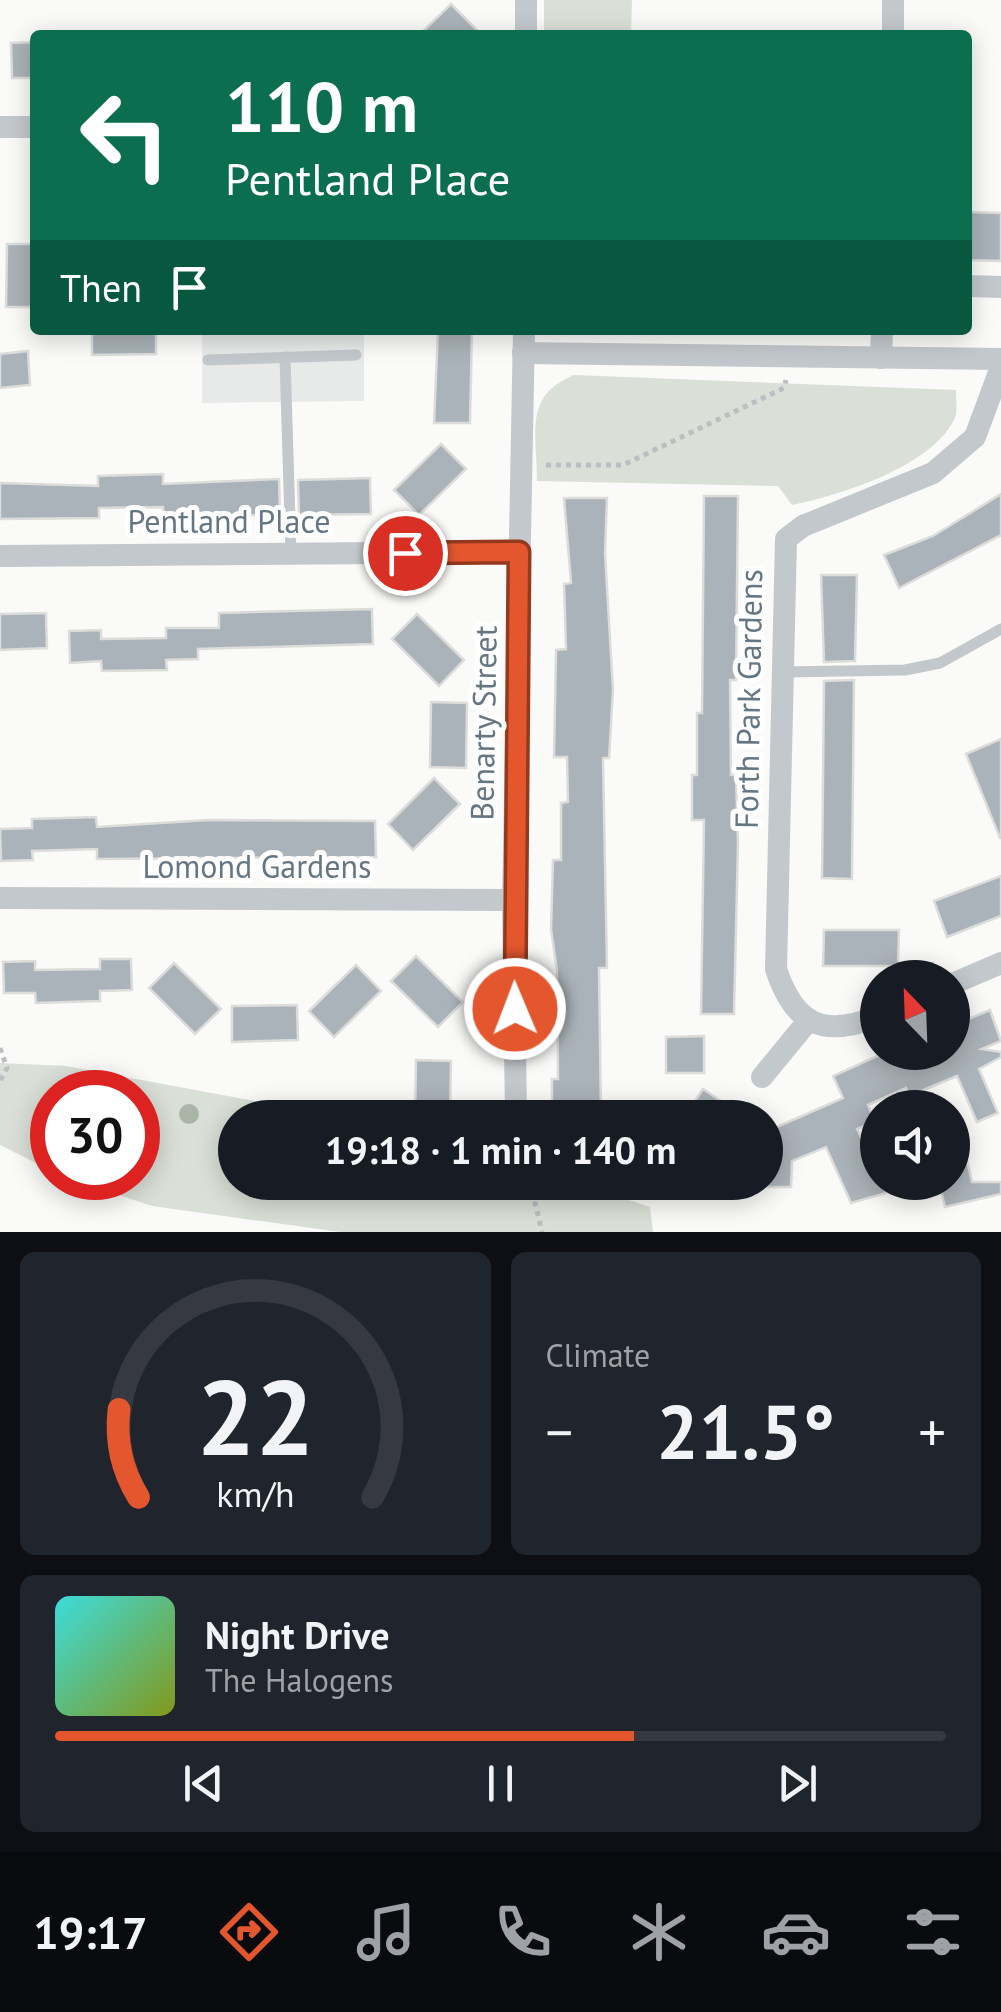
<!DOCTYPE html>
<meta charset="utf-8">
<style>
body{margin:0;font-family:"PT Sans",sans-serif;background:#20242c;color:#f1f3f6;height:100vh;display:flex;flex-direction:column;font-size:38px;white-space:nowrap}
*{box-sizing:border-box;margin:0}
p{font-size:32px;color:#9ea1a6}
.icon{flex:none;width:55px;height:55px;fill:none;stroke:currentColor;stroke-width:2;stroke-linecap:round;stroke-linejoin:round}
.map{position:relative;height:1232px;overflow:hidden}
.sheet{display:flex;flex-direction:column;gap:20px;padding:20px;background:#0d0f14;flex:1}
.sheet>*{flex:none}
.hud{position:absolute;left:30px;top:30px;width:942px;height:305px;border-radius:10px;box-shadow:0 5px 25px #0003;background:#0b6e4f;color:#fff;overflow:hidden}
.needle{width:65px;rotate:337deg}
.tools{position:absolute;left:860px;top:960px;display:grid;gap:20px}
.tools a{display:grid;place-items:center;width:110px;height:110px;border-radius:50%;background:#171b24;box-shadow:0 5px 25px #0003;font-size:50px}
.speed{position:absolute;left:30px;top:1070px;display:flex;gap:20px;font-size:50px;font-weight:700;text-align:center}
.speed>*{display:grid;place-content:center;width:130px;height:130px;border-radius:50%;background:#171b24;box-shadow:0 5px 25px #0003;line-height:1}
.speed .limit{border:15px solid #d22;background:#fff;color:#111}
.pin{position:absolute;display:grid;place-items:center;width:85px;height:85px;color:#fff;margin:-42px;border:5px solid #fff;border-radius:50%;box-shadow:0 2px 10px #0007}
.me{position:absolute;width:110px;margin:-55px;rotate:359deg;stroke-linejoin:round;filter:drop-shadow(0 0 8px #0008)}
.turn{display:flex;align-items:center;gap:35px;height:210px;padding:0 30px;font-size:45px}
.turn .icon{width:130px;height:130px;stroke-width:2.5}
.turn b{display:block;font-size:70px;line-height:85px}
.then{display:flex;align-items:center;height:95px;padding:0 30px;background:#0003;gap:20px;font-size:38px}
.big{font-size:75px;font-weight:800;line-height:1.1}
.sheet .widget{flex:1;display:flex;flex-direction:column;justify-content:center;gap:15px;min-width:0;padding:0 35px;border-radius:15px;background:#20242c}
.sheet .dial{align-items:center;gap:0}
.dial svg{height:260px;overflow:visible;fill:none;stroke:#363941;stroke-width:7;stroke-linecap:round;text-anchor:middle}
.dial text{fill:#f1f3f6;stroke:none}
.song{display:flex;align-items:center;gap:30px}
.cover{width:120px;height:120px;border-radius:15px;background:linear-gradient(135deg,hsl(180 70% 55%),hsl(70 70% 35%))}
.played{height:10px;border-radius:5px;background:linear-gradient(90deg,#e4572e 65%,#363941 65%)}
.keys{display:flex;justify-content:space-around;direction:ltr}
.heat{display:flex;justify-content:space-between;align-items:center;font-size:55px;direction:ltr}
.sheet .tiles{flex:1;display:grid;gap:20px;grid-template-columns:1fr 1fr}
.widget:last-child{grid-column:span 2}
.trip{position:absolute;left:218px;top:1100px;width:565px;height:100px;border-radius:50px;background:#171b24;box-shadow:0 5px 25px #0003;font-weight:800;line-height:100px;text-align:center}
.dock{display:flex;height:160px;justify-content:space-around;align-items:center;background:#090b0e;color:#9ea1a6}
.dock .icon{width:70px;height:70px}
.dock .on{color:#e4572e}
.dock b{font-size:45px;color:#f1f3f6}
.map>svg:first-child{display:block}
.built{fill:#e8e9e9}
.green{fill:#dadfd7}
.building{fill:#aab3b9;stroke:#dcdcda;stroke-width:2.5}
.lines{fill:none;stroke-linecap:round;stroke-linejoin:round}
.path{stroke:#bbbfc2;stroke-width:5;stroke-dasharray:5 5;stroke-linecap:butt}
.service{stroke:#c3c8cc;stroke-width:11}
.minor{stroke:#c3c8cc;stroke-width:22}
.tree{fill:#aab4a7}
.route-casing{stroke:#94391e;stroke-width:25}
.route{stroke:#e4572e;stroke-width:18}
.labels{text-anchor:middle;stroke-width:10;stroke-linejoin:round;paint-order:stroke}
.street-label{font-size:32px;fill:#657683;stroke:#fff}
</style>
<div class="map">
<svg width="1001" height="1232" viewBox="0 0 1001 1232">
<rect width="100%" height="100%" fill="#fafaf8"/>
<path class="built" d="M202 330H364V401L202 403Z"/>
<g class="green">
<path d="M544 0H632L631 35H544Z"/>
<path d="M574 375 956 390C956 399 958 413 954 420 930 467 841 495 792 505L778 486 537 481C537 433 523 396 574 375Z"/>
<path d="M0 1063 66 1066 340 1117 235 1118V1182H430L487 1188 577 1183 650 1207 653 1232H340L152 1206 68 1178H138V1092H52V1171L0 1145Z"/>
</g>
<g class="building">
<path d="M451 4 482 35H419Z"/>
<path d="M35 42V78H12L11 43Z"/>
<path d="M968 212 1001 213V261L968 260Z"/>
<path d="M7 244H35V307H6Z"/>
<path d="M92 330H156V354L92 355Z"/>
<path d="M438 330H472L470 423H434Z"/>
<path d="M28 351 30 385 0 388V354Z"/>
<path d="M441 444 466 469 419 515 394 490Z"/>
<path d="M163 474V484L279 479 280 515 164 516 163 507 99 508V518L0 519V483L98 486V476Z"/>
<path d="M370 478 371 514 299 515 298 480Z"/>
<path d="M1001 494V535L899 588 884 555 933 536Z"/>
<path d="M704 496H738L736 680H730L731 775H736L738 843 734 1014H701L704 820H692V775H697V713H702Z"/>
<path d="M564 498H607L605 553 613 690 609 758H603L607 968H599L601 1118H561V1104L552 1103V1079H558L557 971 551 929 553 860H561V803L568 802 567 757H554L556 650 566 649 564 584 571 583Z"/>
<path d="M821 575H857L855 661 824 662Z"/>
<path d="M372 609 373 644 198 649V659L166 660 167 670 102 671 101 661 70 663 69 631 101 630V639L166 638V628H219V613Z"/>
<path d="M46 613 47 648 0 650V614Z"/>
<path d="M417 614 464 660 439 686 392 639Z"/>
<path d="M854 680 852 879 822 878 824 681Z"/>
<path d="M431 702 467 703 466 768 430 767Z"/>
<path d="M1001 739V838H1000L966 754Z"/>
<path d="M434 778 460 804 413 850 388 824Z"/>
<path d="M96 817 97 827 209 820 375 821 376 857 97 859V849L32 851 33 860 1 861 0 829 32 828V819Z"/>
<path d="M1001 876V916L947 937 934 901Z"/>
<path d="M824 930H899L898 966H823Z"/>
<path d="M416 956 463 1002 438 1027 391 981Z"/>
<path d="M100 959H131L132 990 100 991V1001L36 1003 35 993H4L3 962 35 961V970L100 969Z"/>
<path d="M174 963 221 1009 195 1034 149 988Z"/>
<path d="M356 965 381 991 334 1037 309 1011Z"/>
<path d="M297 1005 298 1040 232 1042V1006Z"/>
<path d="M990 1010 1001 1041 982 1049 1001 1052V1057L979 1069 998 1113 977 1122 957 1076 909 1096 906 1088 868 1105 875 1122 857 1129 886 1193 851 1203 826 1147 792 1161 791 1187H765V1132L843 1098 833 1076 886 1052H952V1026Z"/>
<path d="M704 1036V1073H666V1037Z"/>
<path d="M416 1060 451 1061 450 1118H415Z"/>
<path d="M703 1089 746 1118H684Z"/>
<path d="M961 1135 972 1182H1001V1194L945 1207 939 1182H952V1136Z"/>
</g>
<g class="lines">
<g class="path">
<path d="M546 465H623L784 388 786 380"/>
<path d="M0 1048 7 1068 0 1081"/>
<path d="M530 1182 542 1232"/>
</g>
<g class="service">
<path d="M285 357 291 554"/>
<path d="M208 360 356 355"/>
<path d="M782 672 905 670 940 663 1001 629"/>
</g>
<g class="minor">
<path d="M526 0V35"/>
<path d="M893 35V0"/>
<path d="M0 127H35"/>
<path d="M968 286 1001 287"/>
<path d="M523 353 1001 359"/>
<path d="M881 358 882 330"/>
<path d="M0 556 519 552"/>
<path d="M0 898 513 900"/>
<path d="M952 984 1001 963"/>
<path d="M878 1016C823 1039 794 1024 776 969L786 539 803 526 933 473 975 437 1001 367"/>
<path d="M762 1077 808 1021"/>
<path d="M516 1118 513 900 524 330"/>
</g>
</g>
<circle class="tree" cx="189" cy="1114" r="10"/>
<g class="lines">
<g class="route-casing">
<path id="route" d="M405 553 519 552 515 1009"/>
</g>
<use href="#route" class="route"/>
</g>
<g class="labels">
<g class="street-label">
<text x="229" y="533">Pentland Place</text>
<text transform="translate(749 699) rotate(-89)" y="11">Forth Park Gardens</text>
<text transform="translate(484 723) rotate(-89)" y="11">Benarty Street</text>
<text x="257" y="878">Lomond Gardens</text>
</g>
</g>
</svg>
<div class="tools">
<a><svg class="needle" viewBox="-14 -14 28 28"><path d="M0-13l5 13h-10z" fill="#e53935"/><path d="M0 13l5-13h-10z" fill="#9ea1a6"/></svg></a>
<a><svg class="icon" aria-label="sound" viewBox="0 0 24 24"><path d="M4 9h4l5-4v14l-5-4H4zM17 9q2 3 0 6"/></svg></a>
</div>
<div class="speed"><div class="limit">30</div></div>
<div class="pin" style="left:405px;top:553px;background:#d93025"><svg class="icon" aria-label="arrive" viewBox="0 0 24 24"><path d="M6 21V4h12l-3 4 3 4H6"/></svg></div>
<svg class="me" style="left:515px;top:1009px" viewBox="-20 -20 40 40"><circle r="17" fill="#e4572e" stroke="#fff" stroke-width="3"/><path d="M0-11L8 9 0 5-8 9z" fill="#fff"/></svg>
<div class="trip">19:18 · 1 min · 140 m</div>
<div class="hud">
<div class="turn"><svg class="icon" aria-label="left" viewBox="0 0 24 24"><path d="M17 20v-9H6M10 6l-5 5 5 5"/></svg><div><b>110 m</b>Pentland Place</div></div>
<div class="then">Then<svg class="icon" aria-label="arrive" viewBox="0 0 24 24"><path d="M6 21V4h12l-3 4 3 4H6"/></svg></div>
</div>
</div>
<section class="sheet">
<div class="tiles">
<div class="widget dial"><svg viewBox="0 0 100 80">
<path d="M14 69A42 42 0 1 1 86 69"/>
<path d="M14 69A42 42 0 0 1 8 42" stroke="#e4572e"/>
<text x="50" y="56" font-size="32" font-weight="700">22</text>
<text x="50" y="72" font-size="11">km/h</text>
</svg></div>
<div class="widget"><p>Climate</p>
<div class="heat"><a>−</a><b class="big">21.5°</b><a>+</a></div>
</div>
<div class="widget">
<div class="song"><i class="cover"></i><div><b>Night Drive</b><p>The Halogens</p></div></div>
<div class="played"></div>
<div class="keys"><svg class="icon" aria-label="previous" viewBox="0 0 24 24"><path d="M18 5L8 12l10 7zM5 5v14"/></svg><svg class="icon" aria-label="pause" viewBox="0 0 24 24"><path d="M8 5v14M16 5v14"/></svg><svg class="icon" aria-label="next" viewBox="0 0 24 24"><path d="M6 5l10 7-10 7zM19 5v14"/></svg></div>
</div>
</div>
</section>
<nav class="dock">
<b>19:17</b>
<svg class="icon on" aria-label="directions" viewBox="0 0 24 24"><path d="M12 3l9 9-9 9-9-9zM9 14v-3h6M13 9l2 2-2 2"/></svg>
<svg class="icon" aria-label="music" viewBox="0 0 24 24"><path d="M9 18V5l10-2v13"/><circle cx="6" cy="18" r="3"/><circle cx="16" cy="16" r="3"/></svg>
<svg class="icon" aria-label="phone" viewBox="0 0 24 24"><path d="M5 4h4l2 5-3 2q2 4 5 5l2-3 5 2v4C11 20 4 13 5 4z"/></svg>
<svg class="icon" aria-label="climate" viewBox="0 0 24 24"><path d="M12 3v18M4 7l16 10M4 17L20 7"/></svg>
<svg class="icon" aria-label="car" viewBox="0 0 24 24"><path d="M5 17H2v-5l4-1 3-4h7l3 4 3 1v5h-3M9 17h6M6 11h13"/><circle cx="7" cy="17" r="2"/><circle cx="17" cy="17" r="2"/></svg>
<svg class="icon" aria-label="filters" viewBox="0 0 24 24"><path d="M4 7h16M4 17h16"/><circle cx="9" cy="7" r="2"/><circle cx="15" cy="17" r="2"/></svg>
</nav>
